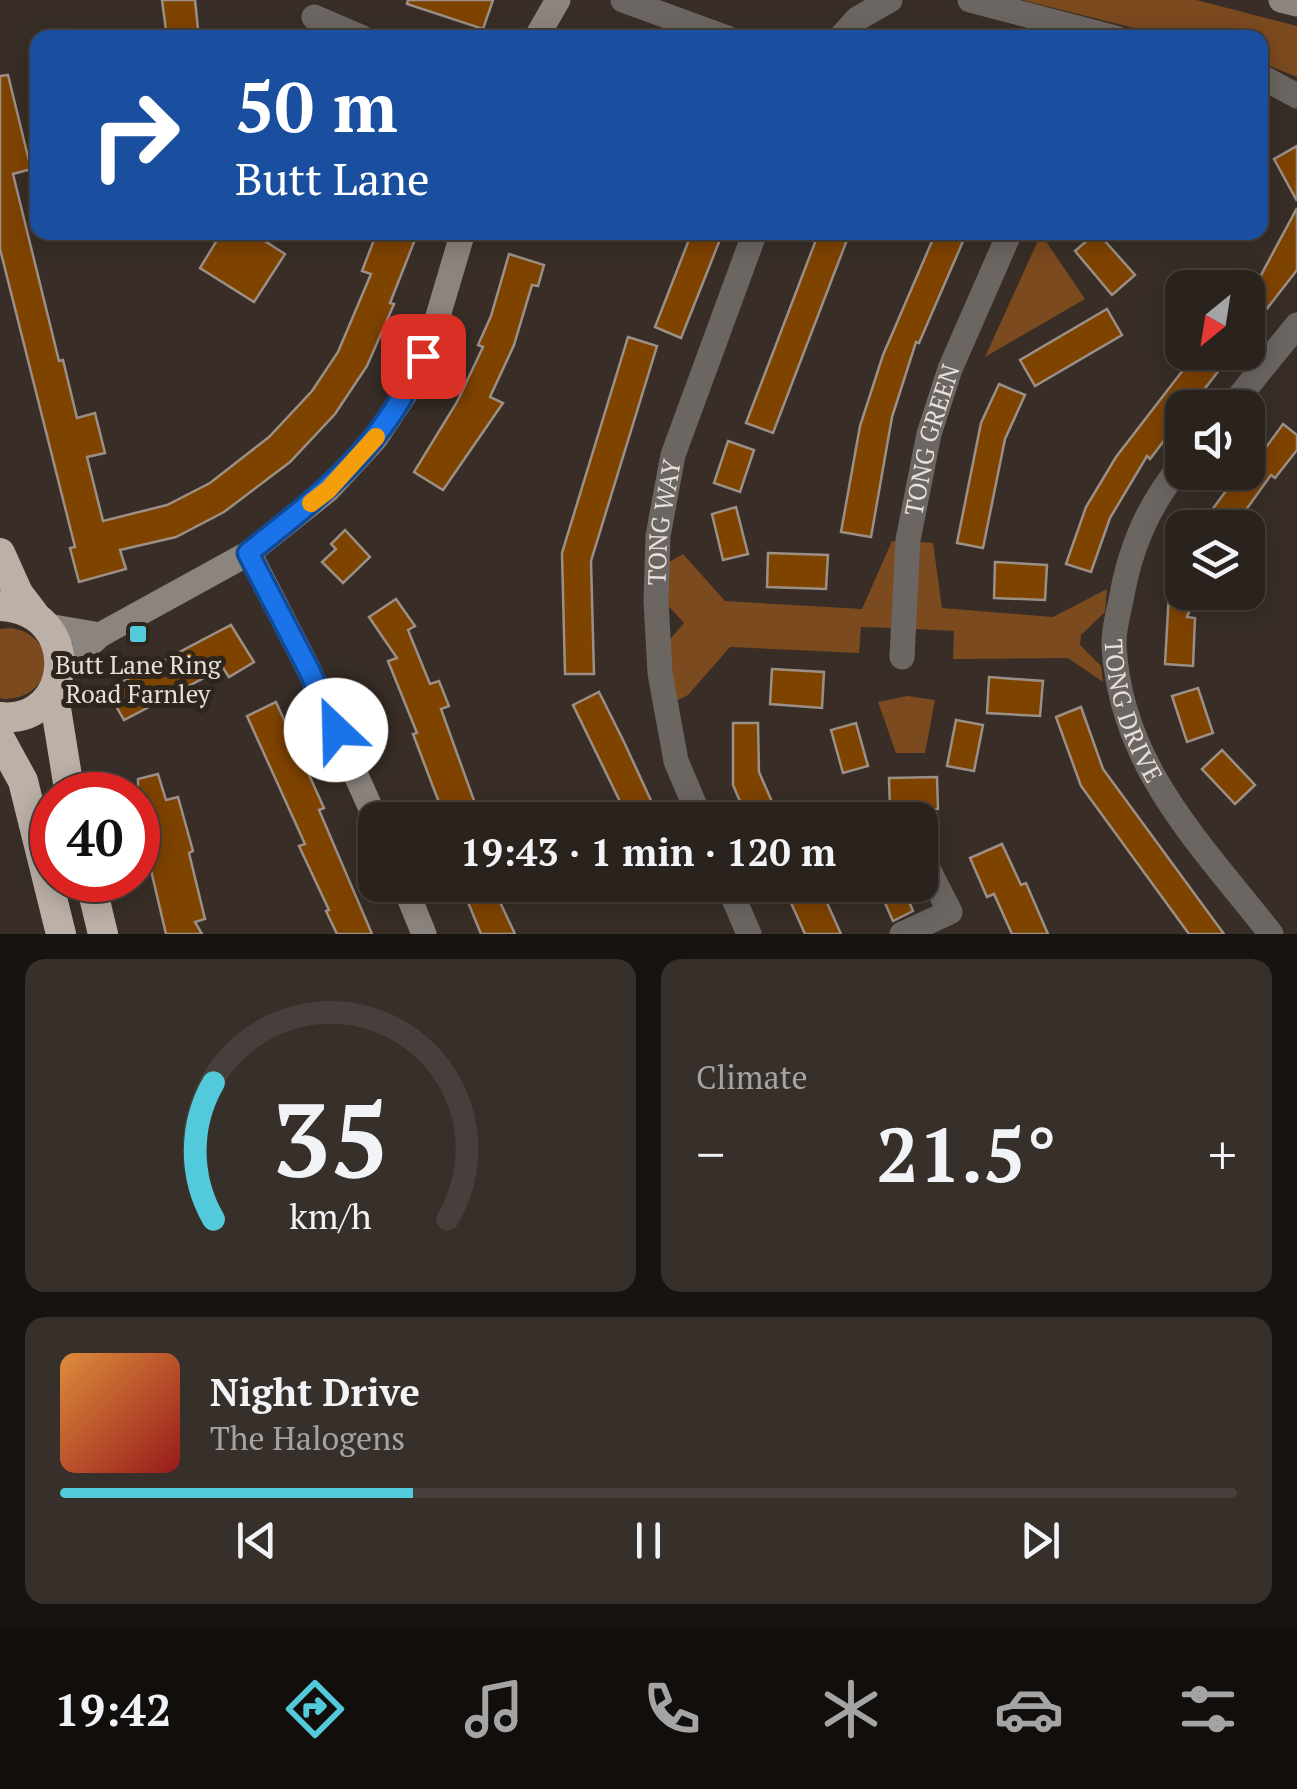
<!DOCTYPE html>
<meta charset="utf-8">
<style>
body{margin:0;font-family:"PT Serif",serif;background:#362f2a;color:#f1f3f6;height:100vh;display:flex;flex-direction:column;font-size:38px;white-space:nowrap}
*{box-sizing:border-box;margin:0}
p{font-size:32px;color:#a5a4a4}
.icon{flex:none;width:55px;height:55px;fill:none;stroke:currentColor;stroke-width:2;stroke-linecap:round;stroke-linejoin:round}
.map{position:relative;height:934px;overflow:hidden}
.sheet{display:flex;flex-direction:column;gap:25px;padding:25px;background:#171310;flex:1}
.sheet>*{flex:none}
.banner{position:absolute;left:30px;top:30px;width:1238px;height:210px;border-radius:20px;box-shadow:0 5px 25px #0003,0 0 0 2px #463f3b;background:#1a4fa0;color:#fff;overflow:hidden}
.needle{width:65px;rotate:210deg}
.tools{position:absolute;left:1165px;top:270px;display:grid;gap:20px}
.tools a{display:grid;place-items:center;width:100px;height:100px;border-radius:20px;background:#2a221d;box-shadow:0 5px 25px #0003,0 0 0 2px #463f3b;font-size:50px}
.speed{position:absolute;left:30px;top:772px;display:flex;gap:20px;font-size:50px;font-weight:700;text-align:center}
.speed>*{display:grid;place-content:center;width:130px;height:130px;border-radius:50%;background:#2a221d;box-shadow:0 5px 25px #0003,0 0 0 2px #463f3b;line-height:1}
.speed .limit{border:15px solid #d22;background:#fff;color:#111}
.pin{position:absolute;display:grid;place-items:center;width:85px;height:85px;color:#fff;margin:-42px;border-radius:20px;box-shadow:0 5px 15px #0006}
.me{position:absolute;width:110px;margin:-55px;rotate:336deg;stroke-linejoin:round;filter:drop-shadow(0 0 8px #0008)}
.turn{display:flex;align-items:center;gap:35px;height:210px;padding:0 40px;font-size:45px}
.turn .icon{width:130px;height:130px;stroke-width:2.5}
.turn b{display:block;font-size:70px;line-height:85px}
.big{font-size:75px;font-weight:700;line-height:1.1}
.sheet .card{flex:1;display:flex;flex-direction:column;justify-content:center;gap:15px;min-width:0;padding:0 35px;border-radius:20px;background:#362f2a}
.sheet .dial{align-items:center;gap:0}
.dial svg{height:260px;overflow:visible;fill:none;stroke:#463f3b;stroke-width:7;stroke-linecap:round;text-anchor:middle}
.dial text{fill:#f1f3f6;stroke:none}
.song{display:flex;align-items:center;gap:30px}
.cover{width:120px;height:120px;border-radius:15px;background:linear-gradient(135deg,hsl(30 70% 55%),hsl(0 70% 35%))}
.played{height:10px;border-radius:5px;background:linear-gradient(90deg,#53cadc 30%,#463f3b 30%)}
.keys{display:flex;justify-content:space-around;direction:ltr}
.heat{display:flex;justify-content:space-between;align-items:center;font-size:55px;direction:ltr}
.sheet .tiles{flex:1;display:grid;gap:25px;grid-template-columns:1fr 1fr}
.card:last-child{grid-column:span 2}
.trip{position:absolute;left:358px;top:802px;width:580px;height:100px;border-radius:20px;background:#2a221d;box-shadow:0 5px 25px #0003,0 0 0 2px #463f3b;font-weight:700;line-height:100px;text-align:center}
.dock{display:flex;height:160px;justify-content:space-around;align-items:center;background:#110e0c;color:#a5a4a4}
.dock .icon{width:70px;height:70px}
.dock .active{color:#53cadc}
.dock b{font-size:45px;color:#f1f3f6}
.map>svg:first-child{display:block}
.green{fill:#7b4a1f}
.building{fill:#7f4300;stroke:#9b8f86;stroke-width:2.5}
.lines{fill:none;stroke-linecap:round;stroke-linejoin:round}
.street{stroke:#6c6663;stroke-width:25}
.secondary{stroke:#8c847e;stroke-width:25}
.highway{stroke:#bcb0a7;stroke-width:30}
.route-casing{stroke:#114b97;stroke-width:25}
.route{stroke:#1a73e8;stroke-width:18}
.slow{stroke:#f59e0b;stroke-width:18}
.poi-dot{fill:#53cadc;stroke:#2e251d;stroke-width:4}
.labels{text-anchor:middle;stroke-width:10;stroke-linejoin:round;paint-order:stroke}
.street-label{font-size:25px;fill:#e6dfdb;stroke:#2e251d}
.poi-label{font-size:25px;fill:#e6dfdb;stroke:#2e251d}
</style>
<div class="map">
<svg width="1297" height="934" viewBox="0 0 1297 934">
<rect width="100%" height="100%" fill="#382e27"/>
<g class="green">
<path d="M1022 0H1196L1297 26V77L1260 62V38L1170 37Z"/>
<path d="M1041 234 1085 299 985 357Z"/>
<path d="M892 541 901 542 892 628 861 627 859 653 730 647 688 695 674 702 665 645 684 623 662 599 664 565 683 554 725 601 862 609Z"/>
<path d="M920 542 933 543 942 608 1053 617 1107 589 1105 612 1081 635 1080 645 1101 666 1103 682 1068 658 953 659 954 631 915 629Z"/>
<path d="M11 628C61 636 55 699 4 699L0 698V629Z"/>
<path d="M907 696 935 700 925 753H896L878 702Z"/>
</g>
<g class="building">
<path d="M162 0H195L199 38H167Z"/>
<path d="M408 0H493L483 29 407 4Z"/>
<path d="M8 75 31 169 13 174 59 361 63 360 77 418 95 413 105 453 87 457 103 521 167 505 210 483 269 437 312 391 338 352 371 274 362 271 377 232H418L390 303 394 304 367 366 335 414 290 462 224 512 176 537 120 550 126 569 79 582 70 548 75 547 0 249V76Z"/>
<path d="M1297 146V201L1274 159Z"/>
<path d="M1297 208V270L1248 333V293L1261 275Z"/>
<path d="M222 232H251L285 254 254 302 200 268Z"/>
<path d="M692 232H723L681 338 655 327Z"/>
<path d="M819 232H850L773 433 746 423Z"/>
<path d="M936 232H948L964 239 919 343 916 342 892 417 871 537 841 532 860 426 883 355Z"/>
<path d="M1097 232 1135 275 1112 295 1075 251Z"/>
<path d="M509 254 544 265 538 286 532 285 514 345 490 397 503 403 443 490 414 472 457 402 483 347 478 345 491 316Z"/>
<path d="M1107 309 1122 335 1035 386 1020 360Z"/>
<path d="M628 337 657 346 591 561 594 674H565L562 553Z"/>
<path d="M1197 352H1233L1190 408H1182V417L1150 459 1147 456 1110 518 1091 572 1066 564 1086 507 1116 457Z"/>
<path d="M999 384 1025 395 1005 439 983 548 957 543 981 423Z"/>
<path d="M1283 424 1297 435V450L1275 478 1271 475 1233 528H1219L1206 518 1234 480 1237 482 1248 472Z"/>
<path d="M728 441 754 450 740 492 714 483Z"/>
<path d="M736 507 748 554 723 560 712 514Z"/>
<path d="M345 530 370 557 343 583 322 562 336 549 331 544Z"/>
<path d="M768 553 828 555 826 589 767 587Z"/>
<path d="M995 562 1047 565 1045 600 994 598Z"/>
<path d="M1169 592H1197L1187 617 1195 618 1193 666 1165 664Z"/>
<path d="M396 599 415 626 408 630 430 684 439 681 449 706 441 709 481 820H446L435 792 413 734 417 733 388 661 397 658 369 617Z"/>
<path d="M231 625 254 662 229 677 223 668 124 720 107 690Z"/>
<path d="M772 669 824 672 822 708 770 704Z"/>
<path d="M989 677 1043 681 1040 716 987 713Z"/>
<path d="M1198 688 1213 733 1187 742 1172 696Z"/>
<path d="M599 692 624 742 660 820H629L573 705Z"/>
<path d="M276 702 324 808 319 810 372 934H337L326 911 329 910 299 846 305 844 247 716Z"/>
<path d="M1081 707 1103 769 1224 934H1189L1081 786 1056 717Z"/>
<path d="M956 720 983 725 974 771 947 766Z"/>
<path d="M733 723H758L759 772 780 820H748L733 785Z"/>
<path d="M856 723 868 766 843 773 831 730Z"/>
<path d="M1222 750 1255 785 1235 804 1202 769Z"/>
<path d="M158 774 166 800 178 797 193 851 189 853 205 919 195 922 202 934H166L138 815V779Z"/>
<path d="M937 777 938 809 890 810 889 778Z"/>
<path d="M1002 844 1021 885 1026 883 1048 934H1012L994 894 987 897 970 858Z"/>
<path d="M461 885H492L515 934H481Z"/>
<path d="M783 885H819L841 934H805Z"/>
<path d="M877 885H902L913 911 893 921Z"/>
</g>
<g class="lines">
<g class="street">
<path d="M623 0 727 38"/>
<path d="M970 0 1116 38"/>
<path d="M314 17 363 38"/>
<path d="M840 38 857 19 890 0"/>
<path d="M1260 76 1297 96"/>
<path d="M1230 408 1297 325"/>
<path id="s1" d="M1182 464C1148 506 1130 547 1121 600 1118 615 1113 631 1114 646 1121 767 1201 844 1271 934"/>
<path id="s2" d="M902 657 908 540 929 434 950 369 1010 232"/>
<path id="s3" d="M701 820 676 761 660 673 656 601 658 536 673 455 755 232"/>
<path d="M728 885 749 934"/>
<path d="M902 934 950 912 928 869"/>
</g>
<g class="secondary">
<path d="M1281 0 1297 4"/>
<path d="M536 38 558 0"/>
<path d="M249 553 309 670 376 820"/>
<path d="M48 626 100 635"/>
<path d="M60 672 100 635 249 553 328 490 375 439 411 385 435 326 463 232"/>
<path d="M404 885 424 934"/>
</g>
<g class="highway">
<path d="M0 553 18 593 34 614"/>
<path d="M0 606C84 610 74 725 0 717"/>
<path d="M53 690 70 795"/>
<path d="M0 739 23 781 61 934"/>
<path d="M90 880 103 934"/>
</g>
</g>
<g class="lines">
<g class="route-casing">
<path id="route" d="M336 730 309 670 248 553C323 494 385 445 423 356"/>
</g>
<use href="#route" class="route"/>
<path class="slow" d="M311 503 328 490 376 437"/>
</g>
<rect class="poi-dot" x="128" y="624" width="20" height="20" rx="5"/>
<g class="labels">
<g class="street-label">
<text dy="9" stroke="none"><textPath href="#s2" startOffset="220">TONG GREEN</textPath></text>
<text dy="9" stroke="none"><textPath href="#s3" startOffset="305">TONG WAY</textPath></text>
<text dy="9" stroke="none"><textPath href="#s1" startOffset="265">TONG DRIVE</textPath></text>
</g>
<g class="poi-label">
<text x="138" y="674">Butt Lane Ring<tspan x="138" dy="29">Road Farnley</tspan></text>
</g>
</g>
</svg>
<div class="tools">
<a><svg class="needle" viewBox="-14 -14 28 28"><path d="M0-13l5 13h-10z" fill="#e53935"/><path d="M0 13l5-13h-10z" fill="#a5a4a4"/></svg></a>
<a><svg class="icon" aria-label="sound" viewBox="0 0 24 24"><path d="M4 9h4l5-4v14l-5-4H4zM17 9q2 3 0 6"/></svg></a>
<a><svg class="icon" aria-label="layers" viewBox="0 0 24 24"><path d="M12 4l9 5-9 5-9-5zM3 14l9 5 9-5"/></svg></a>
</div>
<div class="speed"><div class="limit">40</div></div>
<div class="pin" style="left:423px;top:356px;background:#d93025"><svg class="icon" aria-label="arrive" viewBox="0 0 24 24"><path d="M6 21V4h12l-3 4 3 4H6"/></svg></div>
<svg class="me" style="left:336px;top:730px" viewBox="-20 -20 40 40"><circle r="19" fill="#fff"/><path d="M0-13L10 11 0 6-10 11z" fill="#1a73e8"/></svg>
<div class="trip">19:43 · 1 min · 120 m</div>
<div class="banner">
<div class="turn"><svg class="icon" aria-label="right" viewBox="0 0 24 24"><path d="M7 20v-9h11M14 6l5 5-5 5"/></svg><div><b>50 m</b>Butt Lane</div></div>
</div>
</div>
<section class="sheet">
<div class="tiles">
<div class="card dial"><svg viewBox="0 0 100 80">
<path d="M14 69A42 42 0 1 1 86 69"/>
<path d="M14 69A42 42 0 0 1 14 27" stroke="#53cadc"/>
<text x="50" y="56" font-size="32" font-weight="700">35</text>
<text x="50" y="72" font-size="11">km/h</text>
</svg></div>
<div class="card"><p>Climate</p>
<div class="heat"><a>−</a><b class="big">21.5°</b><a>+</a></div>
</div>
<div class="card">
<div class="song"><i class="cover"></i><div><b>Night Drive</b><p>The Halogens</p></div></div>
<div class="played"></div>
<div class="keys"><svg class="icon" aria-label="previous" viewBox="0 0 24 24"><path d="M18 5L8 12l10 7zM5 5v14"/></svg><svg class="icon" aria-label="pause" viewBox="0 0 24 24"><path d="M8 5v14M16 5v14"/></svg><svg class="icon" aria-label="next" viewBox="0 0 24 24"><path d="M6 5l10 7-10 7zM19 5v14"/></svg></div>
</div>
</div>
</section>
<nav class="dock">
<b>19:42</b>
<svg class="icon active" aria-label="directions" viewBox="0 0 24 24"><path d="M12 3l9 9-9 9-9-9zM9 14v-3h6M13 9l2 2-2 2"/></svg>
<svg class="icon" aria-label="music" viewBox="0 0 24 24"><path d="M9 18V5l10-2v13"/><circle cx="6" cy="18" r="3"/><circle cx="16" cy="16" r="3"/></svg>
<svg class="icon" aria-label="phone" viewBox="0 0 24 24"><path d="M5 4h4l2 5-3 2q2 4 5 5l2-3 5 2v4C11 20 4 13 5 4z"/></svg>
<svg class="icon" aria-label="climate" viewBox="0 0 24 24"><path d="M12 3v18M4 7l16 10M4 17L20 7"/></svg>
<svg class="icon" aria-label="car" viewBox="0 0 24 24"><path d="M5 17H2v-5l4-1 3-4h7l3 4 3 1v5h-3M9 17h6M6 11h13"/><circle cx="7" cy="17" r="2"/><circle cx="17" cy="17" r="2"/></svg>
<svg class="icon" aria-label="filters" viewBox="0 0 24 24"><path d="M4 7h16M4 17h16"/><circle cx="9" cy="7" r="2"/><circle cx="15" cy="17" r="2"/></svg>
</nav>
